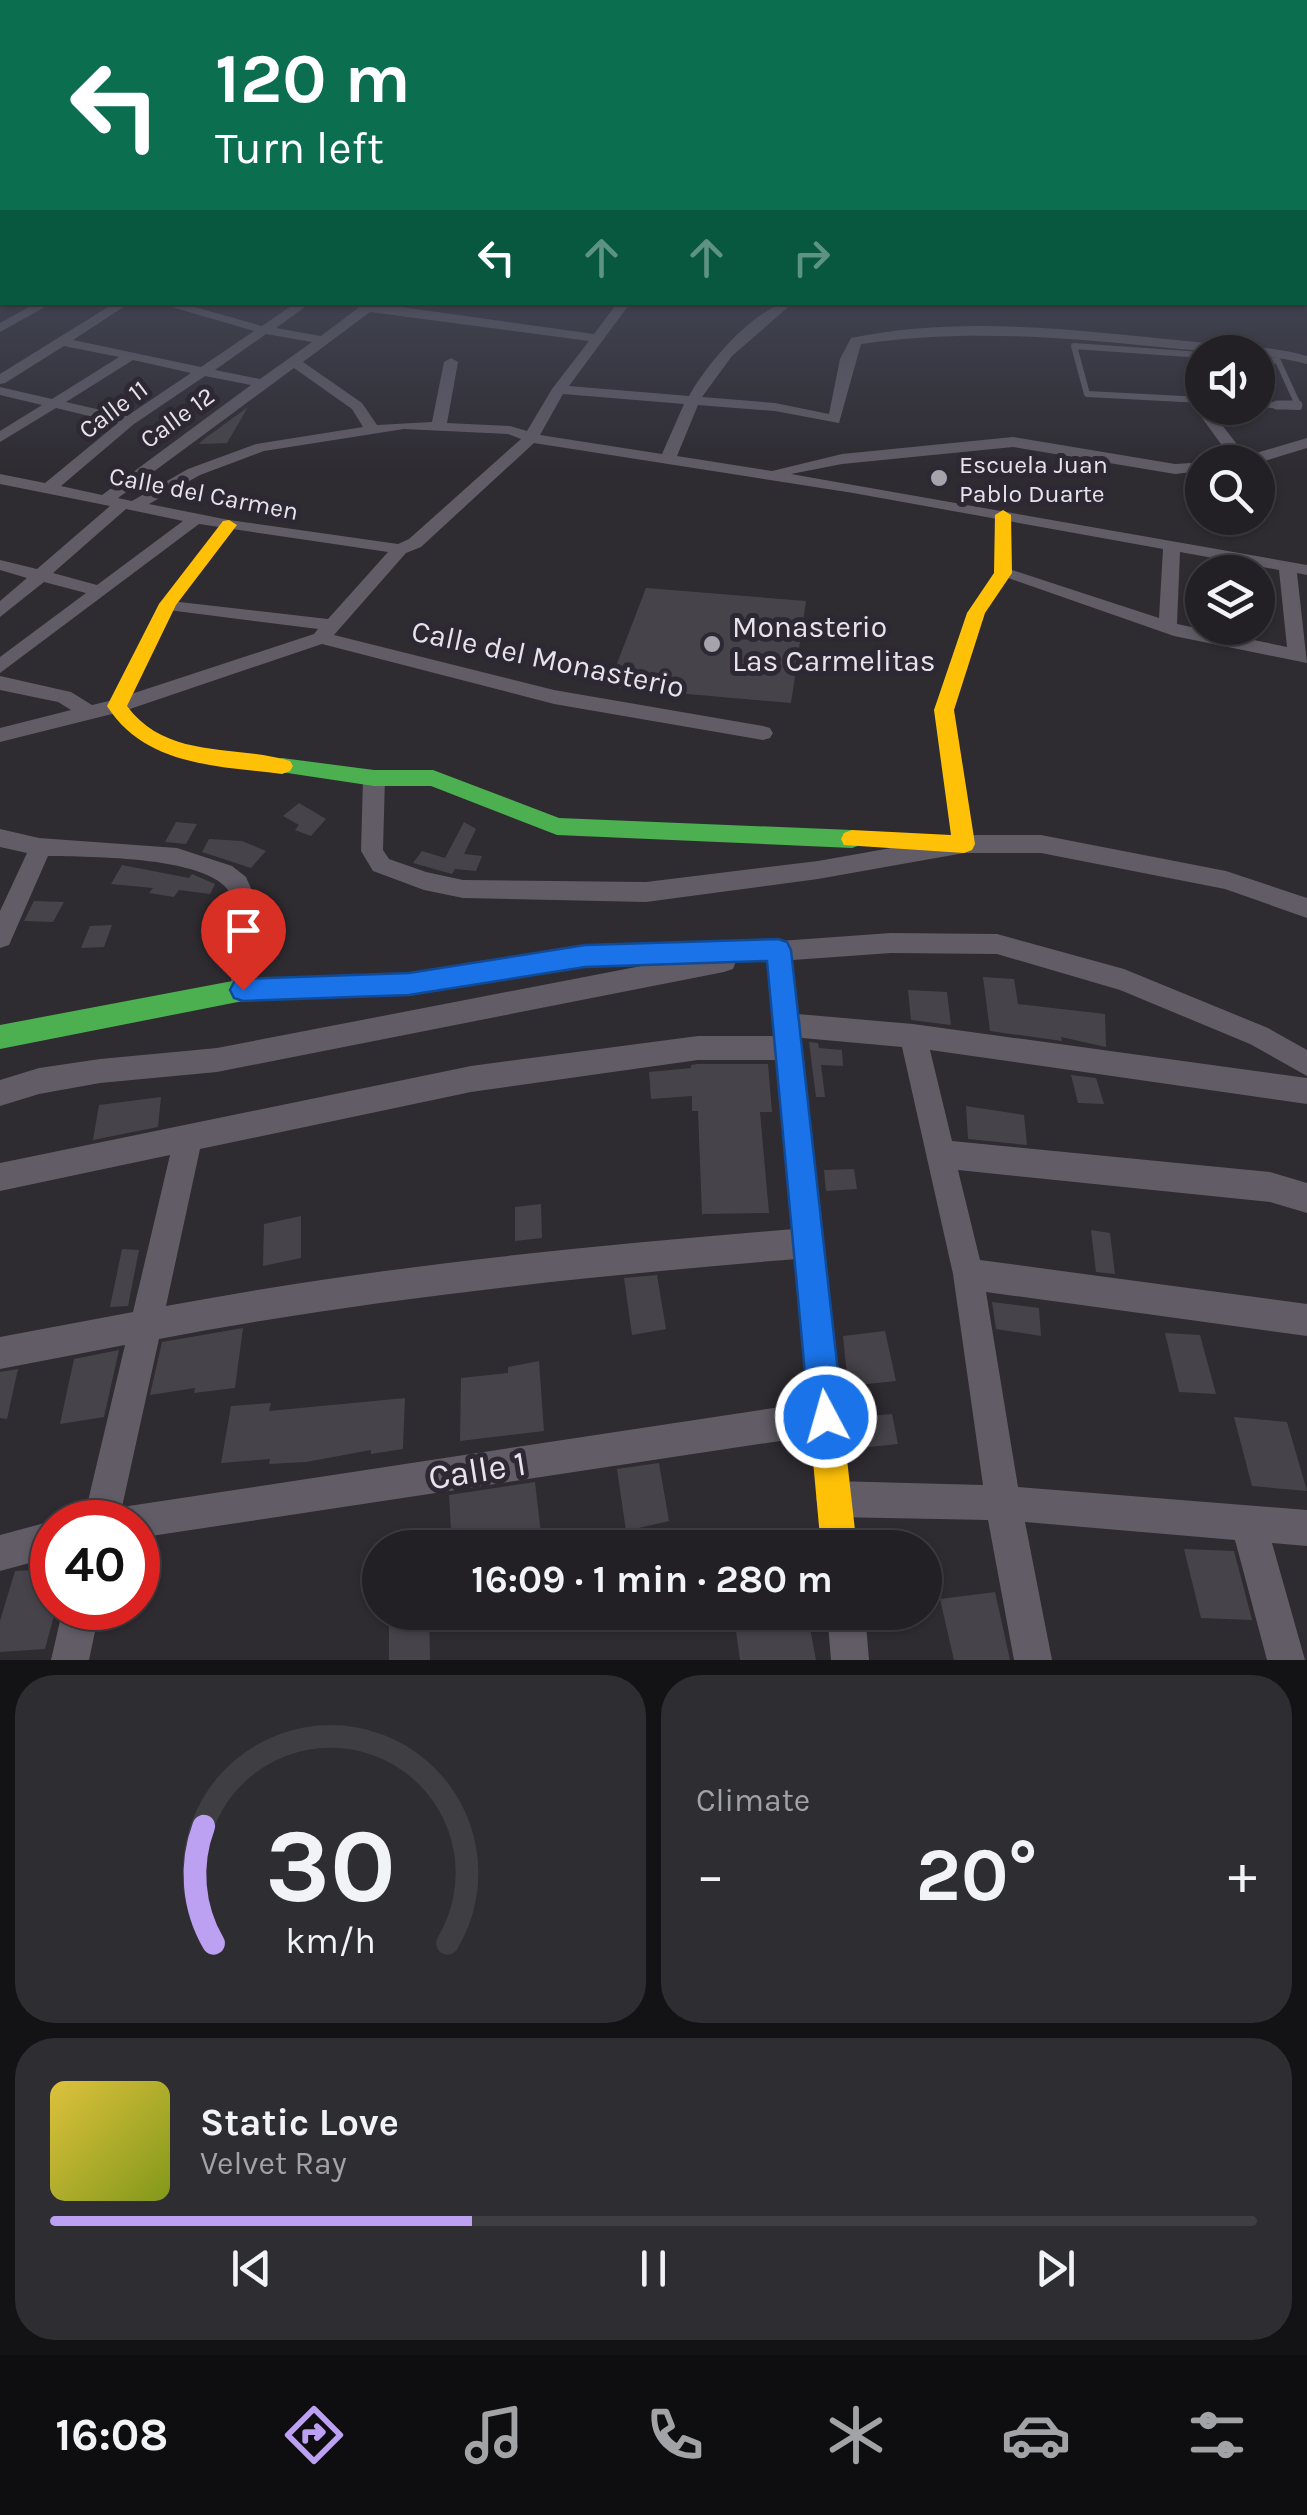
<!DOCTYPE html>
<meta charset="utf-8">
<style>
body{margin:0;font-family:Karla,sans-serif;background:#2e2d32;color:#f1f3f6;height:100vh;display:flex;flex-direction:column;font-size:38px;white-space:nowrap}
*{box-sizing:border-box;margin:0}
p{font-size:32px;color:#a2a3a7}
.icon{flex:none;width:55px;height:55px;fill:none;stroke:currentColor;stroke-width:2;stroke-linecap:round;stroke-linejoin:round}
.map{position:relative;height:1660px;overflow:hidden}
.panel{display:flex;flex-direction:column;gap:15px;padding:15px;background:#131214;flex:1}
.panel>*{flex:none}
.top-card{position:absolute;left:0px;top:0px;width:1308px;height:305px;box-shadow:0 2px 8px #0004,0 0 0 2px #3f3e42;background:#0b6e4f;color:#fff;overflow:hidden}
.fabs{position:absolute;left:1185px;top:335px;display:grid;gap:20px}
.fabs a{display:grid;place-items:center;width:90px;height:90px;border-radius:50%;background:#222025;box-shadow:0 2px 8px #0004,0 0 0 2px #3f3e42;font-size:50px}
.speed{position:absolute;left:30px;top:1500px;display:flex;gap:20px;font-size:50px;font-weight:700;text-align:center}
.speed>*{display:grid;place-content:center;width:130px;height:130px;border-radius:50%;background:#222025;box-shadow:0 2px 8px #0004,0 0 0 2px #3f3e42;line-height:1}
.speed .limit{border:15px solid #d22;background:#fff;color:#111}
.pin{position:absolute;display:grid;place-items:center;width:85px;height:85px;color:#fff;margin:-102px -42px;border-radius:50% 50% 50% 0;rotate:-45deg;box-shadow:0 0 10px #0007}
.pin .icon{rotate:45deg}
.me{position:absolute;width:110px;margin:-55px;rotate:354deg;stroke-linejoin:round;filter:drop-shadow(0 0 8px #0008)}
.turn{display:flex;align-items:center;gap:35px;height:210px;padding:0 50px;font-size:45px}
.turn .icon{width:130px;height:130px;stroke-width:2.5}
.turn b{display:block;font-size:70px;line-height:85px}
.lanes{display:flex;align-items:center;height:95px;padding:0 50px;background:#0003;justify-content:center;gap:50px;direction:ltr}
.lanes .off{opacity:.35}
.big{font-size:75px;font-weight:700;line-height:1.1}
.panel .widget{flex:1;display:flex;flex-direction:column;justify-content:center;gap:15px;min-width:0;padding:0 35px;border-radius:40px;background:#2e2d32}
.panel .dial{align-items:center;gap:0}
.dial svg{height:260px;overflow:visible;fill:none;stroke:#3f3e42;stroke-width:7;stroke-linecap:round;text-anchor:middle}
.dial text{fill:#f1f3f6;stroke:none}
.song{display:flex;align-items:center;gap:30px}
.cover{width:120px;height:120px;border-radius:15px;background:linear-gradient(135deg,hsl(50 70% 55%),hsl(70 70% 35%))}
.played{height:10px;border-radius:5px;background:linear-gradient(90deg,#bca0f2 35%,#3f3e42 35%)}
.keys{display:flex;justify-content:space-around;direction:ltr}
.heat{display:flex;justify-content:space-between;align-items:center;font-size:55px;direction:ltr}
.panel .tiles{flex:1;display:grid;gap:15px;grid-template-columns:1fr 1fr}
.widget:last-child{grid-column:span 2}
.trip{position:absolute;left:362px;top:1530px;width:580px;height:100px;border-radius:50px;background:#222025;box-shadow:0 2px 8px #0004,0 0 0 2px #3f3e42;font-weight:700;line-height:100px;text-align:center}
.dock{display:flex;height:160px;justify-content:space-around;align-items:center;background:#0e0d0f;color:#a2a3a7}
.dock .icon{width:70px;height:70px}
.dock .selected{color:#bca0f2}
.dock b{font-size:45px;color:#f1f3f6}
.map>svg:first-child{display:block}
.building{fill:#46444a}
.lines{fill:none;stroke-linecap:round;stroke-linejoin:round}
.lane-far1{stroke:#615c66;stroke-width:6}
.lane{stroke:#615c66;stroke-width:9}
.street{fill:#615c66;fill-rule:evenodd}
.fast{fill:#4caf50;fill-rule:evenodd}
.slow{fill:#ffc107;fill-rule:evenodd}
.route{fill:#1a73e8;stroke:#114b97;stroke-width:2.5}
.poi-dot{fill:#a6a3aa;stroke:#2e2834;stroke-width:4}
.labels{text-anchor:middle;stroke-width:10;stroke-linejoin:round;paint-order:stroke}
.far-street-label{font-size:25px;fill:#e6e3eb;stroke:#2e2834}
.far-poi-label{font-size:25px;fill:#e6e3eb;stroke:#2e2834;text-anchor:start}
.poi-label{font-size:30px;fill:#e6e3eb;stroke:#2e2834;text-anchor:start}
.street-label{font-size:30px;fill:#e6e3eb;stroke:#2e2834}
.near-street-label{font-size:35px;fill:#e6e3eb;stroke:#2e2834}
</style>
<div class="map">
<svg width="1307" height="1660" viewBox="0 0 1307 1660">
<rect width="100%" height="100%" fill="#2e2b31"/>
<g class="building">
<path d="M248 407 227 443 199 444 204 439Z"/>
<path d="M646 588 806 601 791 703 608 687Z"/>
<path d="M299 803 326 819 311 836 295 830 299 825 283 816Z"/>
<path d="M176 822 197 824 186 844 165 842Z"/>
<path d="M464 822 476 829 464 854 482 856 476 871 455 869 452 874 413 863 422 851 445 858Z"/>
<path d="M209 839 242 841 266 851 251 868 202 852Z"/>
<path d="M122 865 189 878 192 874 215 884 210 894 179 890 174 897 149 893 153 888 111 884Z"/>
<path d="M34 901 64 902 53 922 24 921Z"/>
<path d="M112 925 104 947 81 948 90 926Z"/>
<path d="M983 977 1014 979 1018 1004 1105 1014 1106 1047 1061 1037 1062 1041 990 1031Z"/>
<path d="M908 990 947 992 951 1025 911 1020Z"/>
<path d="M809 1042 818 1043 819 1048 842 1050 843 1066 821 1065 825 1097H816Z"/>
<path d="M698 1064H768L772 1112H760L769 1213 702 1214 698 1111H692V1096L651 1099 649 1072 691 1068V1065Z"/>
<path d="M1071 1075 1096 1078 1104 1104 1078 1103Z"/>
<path d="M161 1097 158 1127 93 1140 99 1105Z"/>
<path d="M966 1106 1024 1115 1027 1145 968 1139Z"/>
<path d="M854 1169 857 1189 826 1191 824 1170Z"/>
<path d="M541 1204 542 1238 515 1241V1207Z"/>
<path d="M301 1216V1258L263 1266 264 1224Z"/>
<path d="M1091 1230 1110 1233 1115 1274 1096 1272Z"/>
<path d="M122 1249 139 1250 128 1306 110 1307Z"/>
<path d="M657 1275 666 1329 632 1335 624 1278Z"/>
<path d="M992 1302 1039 1308 1041 1336 996 1329Z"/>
<path d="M243 1328 235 1388 194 1393 195 1388 150 1395 162 1342Z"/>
<path d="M885 1331 896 1381 848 1386 843 1336Z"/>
<path d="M1165 1333 1200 1335 1216 1394 1179 1392Z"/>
<path d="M119 1350 104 1417 60 1424 74 1359Z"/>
<path d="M539 1361 544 1431 460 1441 461 1378 508 1373V1367Z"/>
<path d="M18 1369 7 1419 0 1418V1372Z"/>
<path d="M405 1398 403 1449 371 1454V1450L306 1462 269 1464 270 1459 221 1463 231 1406 271 1403 269 1411Z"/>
<path d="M892 1414 898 1444 860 1448 854 1417Z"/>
<path d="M1234 1417 1287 1422 1307 1491 1252 1486Z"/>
<path d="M659 1463 669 1521 626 1531 617 1469Z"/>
<path d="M535 1482 541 1534 488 1548H452L449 1495Z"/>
<path d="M1184 1549 1234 1551 1252 1620 1201 1618Z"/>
<path d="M52 1569V1608H56L45 1649 0 1652V1621L15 1571Z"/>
<path d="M995 1592 1010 1660H954L940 1599Z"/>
<path d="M389 1612H429L430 1660H389Z"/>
<path d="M808 1618 816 1660H740L736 1631Z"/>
</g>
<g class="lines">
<g class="lane-far1">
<path d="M1202 355 1074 346 1087 394 1202 400"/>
<path d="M1258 359 1278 361 1299 407 1258 404"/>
</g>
<path class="lane" d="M1277 405H1298"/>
<g class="street">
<path d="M2 293V301L0 302V294Z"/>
<path d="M1305 295H1307V303L1304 302Z"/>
<path d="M38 302H54L0 332V323Z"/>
<path d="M116 302H131L73 340 201 367 254 331 155 302H177L262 326 297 302H312L276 328 321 336 366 302 594 334 618 302H631L569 386 689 396C706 365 758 302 794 302L732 356 702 397 775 403 829 414 840 359 851 338C961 315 1076 330 1186 341 1227 345 1267 345 1307 356V364C1263 353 1226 353 1180 349 1073 338 968 328 861 344L839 423 775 411 698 405 677 456 772 471 842 454 1013 437 1175 464 1207 462H1202V471L1175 474 1013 447 842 464 791 474 1307 565V575L1297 573 1307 663 1174 636 994 573 997 569H1009L1159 618 1163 549 853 493 534 443 421 547 406 553 334 635 554 690 763 726 770 728 773 733 770 738 763 740 554 704 322 644 124 711 0 742V728L71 710 58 702 0 690V676L71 692 92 705 113 700 314 634 318 629 168 610 159 604 162 600 328 619 388 552 199 524 0 673V657L86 593 44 582 0 617V601L27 578 0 570V560L37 569 110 506 0 484V474L45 483 118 423 56 408 0 442V431L42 405 0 395V387L52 399 119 357 64 346 5 383 0 384V374ZM370 312 589 341 552 389 527 431 510 426 447 423 458 362 451 358 444 362 432 422 377 425 362 403 303 362ZM266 334 312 342 260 379 215 370ZM133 360 191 373 127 416 66 402ZM294 368 352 409 363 427 256 444 188 469 132 501 118 498ZM205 376 251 385 102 495 61 486 134 424ZM563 394 684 404 662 454 540 435ZM404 429 508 434 521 439 409 539 398 544 229 520 149 504 200 475 264 451ZM126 509 183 521 97 585 53 573ZM1180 552 1279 570 1287 647 1177 624Z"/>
<path d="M1191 397H1201L1202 408H1209L1246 456 1307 438V448L1258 463 1234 462 1189 400Z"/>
<path d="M374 770 385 778 383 850 389 859 426 872 463 880 646 882 818 861 964 835H1041L1226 871 1307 898V918L1225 889 1041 853H964L818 879 646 902 463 898 424 890 373 871 361 851 363 778Z"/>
<path d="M0 829 39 838 177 848 232 866 246 877 259 907 260 950 252 998 243 1001 234 998 230 990C233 961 243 925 232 897 217 855 87 857 48 856L9 945 0 948V911L27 853 0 847Z"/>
<path d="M891 933 997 934 1124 969 1268 1028 1307 1050V1076L1250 1044 1120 990 997 954 891 953 765 962 756 959 753 952 756 945 765 942Z"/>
<path d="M724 950 733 953 736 961 733 969 724 972 217 1072 100 1083 39 1094 0 1106V1080L39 1068 100 1059 217 1048Z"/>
<path d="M786 1013 913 1024 1307 1078V1104L930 1050 952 1141 1270 1172 1307 1183V1213L1270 1202 958 1170 980 1260 1307 1304V1336L986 1292 1018 1487 1307 1510V1546L1272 1543 1305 1660H1267L1235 1540 1025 1522 1052 1660H1014L988 1520 834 1517 822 1511 816 1499 822 1487 834 1481 983 1485 953 1274 902 1047 791 1037 797 1039 801 1048 797 1057 788 1060H698L471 1092 200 1149 166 1306C378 1266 593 1245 808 1228L819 1232 823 1243 819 1254 808 1258C590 1276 374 1298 159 1339L122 1507 826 1400 838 1405 843 1417 838 1429 826 1434 138 1538V1522H83L125 1345 0 1369V1337L133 1312 170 1155 0 1191V1163L471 1066 698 1036H784L777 1033 773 1025 777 1017Z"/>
<path d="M52 1521 56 1522H52V1557L0 1571V1535Z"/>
<path d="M63 1608H100L89 1660H51Z"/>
<path d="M827 1612H865L869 1660H831Z"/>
</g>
<g class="fast">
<path d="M282 758 374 770H433L559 818 852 830 860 833 863 839 860 845 852 848 557 835 431 786H374L274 771 271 766 274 761Z"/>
<path d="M778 940 787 943 790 950 814 1166 810 1176 800 1180 790 1176 786 1166 767 961 585 967 409 995 243 1001 0 1049V1025L243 979 409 973 585 945Z"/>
</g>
<g class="slow">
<path d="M1003 510 1011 515 1012 573 985 613 954 710 975 844 972 850 964 853 844 845 841 839 844 833 852 830 951 835 934 710 967 613 994 573 995 515Z"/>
<path d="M229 520 237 525 176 605 127 706C167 760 233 744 290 761L293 766 290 771 282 774C218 766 145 766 107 706L159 604 223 521Z"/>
<path d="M800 1152 810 1156 814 1166 857 1548H821L786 1166 790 1156Z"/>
</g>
</g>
<linearGradient id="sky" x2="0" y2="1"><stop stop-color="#19181b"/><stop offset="0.51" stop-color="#464a5a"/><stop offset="1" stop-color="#464a5a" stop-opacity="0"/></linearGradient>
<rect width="1307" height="475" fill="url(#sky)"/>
<path class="route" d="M778 939 787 942 791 950 843 1417 838 1429 826 1434 814 1429 809 1417 767 961 585 967 409 995 243 1001 234 998 230 990 234 982 243 979 409 973 585 945Z"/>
<g class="poi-dot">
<circle cx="939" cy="478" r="10"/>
<circle cx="712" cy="644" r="10"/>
</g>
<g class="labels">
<g class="far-street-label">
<text transform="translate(113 409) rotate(-37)" y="9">Calle 11</text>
<text transform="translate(177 417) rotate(-36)" y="9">Calle 12</text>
<text transform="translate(204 493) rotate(11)" y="9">Calle del Carmen</text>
</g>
<g class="far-poi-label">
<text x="959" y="473">Escuela Juan<tspan x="959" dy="29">Pablo Duarte</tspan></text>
</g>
<g class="poi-label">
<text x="732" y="637">Monasterio<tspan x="732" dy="34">Las Carmelitas</tspan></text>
</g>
<g class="street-label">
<text transform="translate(548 659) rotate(12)" y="10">Calle del Monasterio</text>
</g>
<g class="near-street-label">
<text transform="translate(477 1470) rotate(-9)" y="12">Calle 1</text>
</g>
</g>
</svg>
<div class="fabs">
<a><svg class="icon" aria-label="sound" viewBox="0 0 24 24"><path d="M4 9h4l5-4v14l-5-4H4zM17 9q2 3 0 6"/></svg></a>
<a><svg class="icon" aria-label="search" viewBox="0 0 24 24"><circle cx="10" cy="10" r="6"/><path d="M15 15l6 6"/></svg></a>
<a><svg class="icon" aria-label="layers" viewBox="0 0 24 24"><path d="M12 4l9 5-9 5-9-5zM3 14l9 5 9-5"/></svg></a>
</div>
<div class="speed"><div class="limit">40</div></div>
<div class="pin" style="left:243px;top:990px;background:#d93025"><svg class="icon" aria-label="arrive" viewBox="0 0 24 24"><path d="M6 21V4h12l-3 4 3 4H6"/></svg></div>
<svg class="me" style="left:826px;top:1417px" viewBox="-20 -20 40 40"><circle r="17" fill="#1a73e8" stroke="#fff" stroke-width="3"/><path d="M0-11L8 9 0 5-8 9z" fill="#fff"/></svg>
<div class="trip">16:09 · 1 min · 280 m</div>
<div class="top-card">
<div class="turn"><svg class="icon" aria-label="left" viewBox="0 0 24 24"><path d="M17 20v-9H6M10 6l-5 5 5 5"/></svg><div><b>120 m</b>Turn left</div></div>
<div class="lanes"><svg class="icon" aria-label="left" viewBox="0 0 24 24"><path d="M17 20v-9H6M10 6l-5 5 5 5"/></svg><svg class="icon off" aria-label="ahead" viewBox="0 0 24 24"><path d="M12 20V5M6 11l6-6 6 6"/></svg><svg class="icon off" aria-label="ahead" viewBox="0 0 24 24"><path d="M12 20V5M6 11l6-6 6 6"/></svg><svg class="icon off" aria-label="right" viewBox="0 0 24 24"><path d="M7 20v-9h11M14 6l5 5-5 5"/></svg></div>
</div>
</div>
<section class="panel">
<div class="tiles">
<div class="widget dial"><svg viewBox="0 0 100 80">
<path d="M14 69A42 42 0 1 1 86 69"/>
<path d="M14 69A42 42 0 0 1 11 33" stroke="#bca0f2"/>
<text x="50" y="56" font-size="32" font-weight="700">30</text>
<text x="50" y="72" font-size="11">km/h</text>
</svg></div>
<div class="widget"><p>Climate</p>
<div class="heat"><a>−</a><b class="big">20°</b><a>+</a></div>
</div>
<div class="widget">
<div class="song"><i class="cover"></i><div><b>Static Love</b><p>Velvet Ray</p></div></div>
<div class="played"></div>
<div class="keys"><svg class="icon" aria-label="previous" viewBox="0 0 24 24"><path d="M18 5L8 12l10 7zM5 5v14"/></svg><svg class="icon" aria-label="pause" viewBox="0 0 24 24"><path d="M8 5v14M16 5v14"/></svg><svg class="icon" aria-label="next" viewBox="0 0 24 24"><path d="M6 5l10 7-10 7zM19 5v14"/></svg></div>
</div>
</div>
</section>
<nav class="dock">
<b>16:08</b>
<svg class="icon selected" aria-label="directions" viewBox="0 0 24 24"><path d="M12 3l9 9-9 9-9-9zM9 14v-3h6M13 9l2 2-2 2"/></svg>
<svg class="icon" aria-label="music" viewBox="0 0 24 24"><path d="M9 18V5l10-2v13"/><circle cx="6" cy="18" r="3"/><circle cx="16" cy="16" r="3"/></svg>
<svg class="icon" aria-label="phone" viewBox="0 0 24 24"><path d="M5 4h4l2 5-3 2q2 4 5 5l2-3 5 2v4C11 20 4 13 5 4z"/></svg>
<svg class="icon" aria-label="climate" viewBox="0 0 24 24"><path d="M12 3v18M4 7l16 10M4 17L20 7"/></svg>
<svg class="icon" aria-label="car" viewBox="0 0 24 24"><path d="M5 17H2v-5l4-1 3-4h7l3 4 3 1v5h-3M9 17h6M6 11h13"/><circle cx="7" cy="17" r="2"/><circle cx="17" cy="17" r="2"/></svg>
<svg class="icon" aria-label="filters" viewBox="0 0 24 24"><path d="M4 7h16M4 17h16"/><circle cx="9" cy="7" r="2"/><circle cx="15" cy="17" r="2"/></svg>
</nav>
